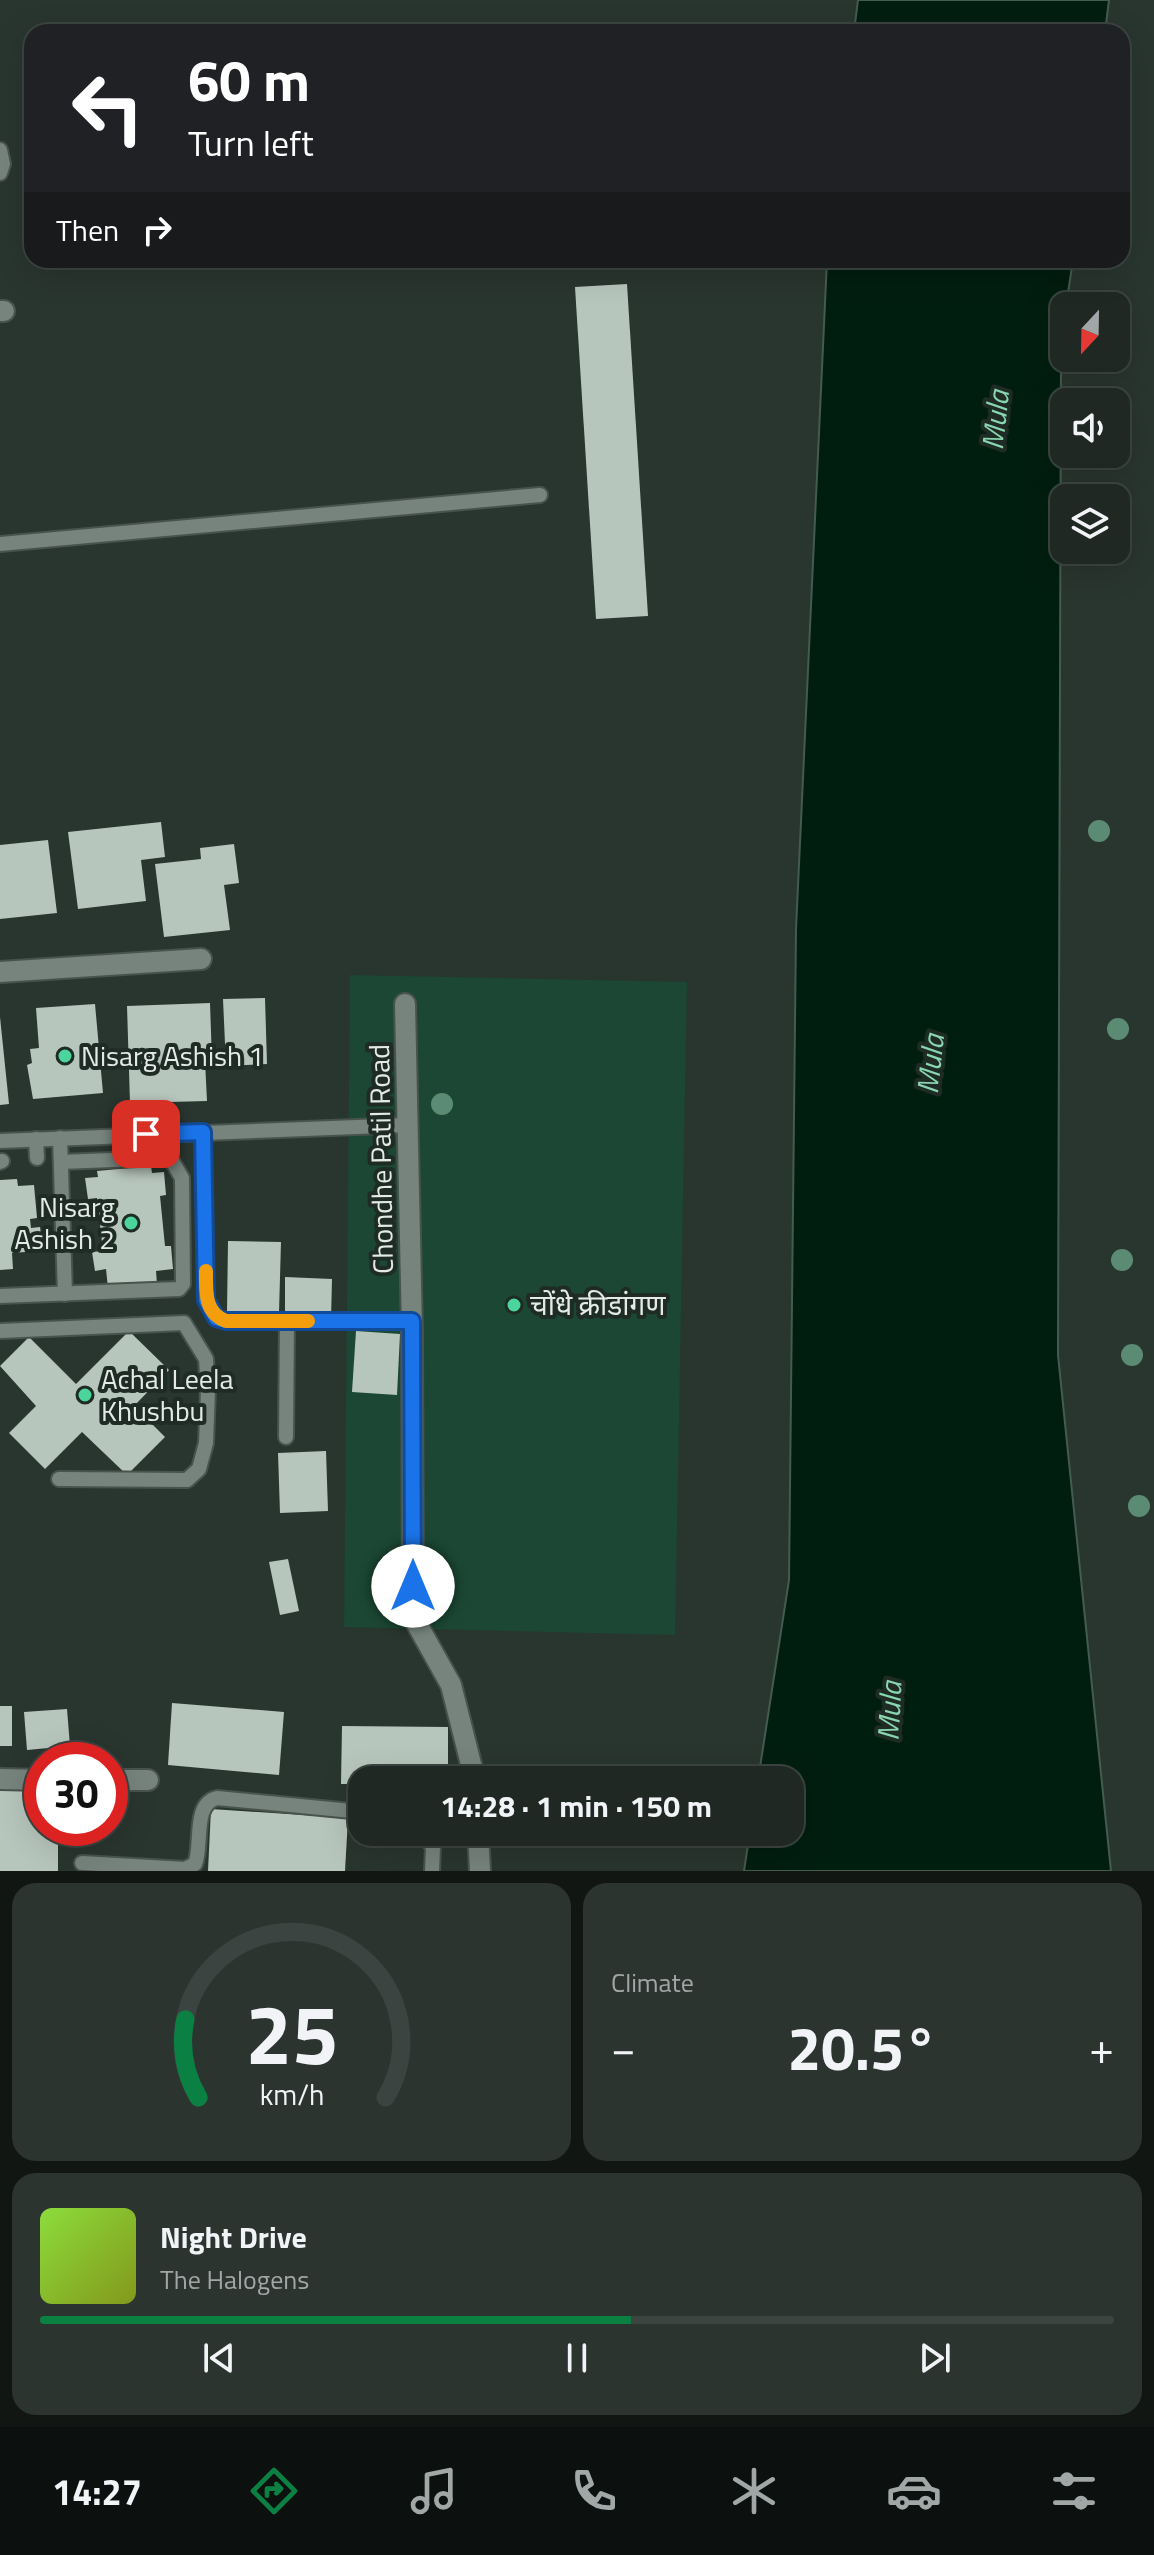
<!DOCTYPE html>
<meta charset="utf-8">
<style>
body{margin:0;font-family:"Titillium Web","Noto Sans Devanagari",sans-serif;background:#2c3430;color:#f1f3f6;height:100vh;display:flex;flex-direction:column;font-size:30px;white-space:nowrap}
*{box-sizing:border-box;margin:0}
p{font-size:26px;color:#a1a6a6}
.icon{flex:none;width:44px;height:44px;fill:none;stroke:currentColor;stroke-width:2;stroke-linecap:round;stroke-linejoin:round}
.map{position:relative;height:1871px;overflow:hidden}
.sheet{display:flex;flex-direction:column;gap:12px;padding:12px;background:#111613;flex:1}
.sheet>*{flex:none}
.guide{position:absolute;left:24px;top:24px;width:1106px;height:244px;border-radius:24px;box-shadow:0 8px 32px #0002,0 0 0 2px #3c4441;background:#202124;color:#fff;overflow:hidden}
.needle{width:52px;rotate:202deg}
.buttons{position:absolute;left:1050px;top:292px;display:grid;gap:16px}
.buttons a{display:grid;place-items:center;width:80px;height:80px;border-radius:16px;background:#1f2823;box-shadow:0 8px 32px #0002,0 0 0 2px #3c4441;font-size:40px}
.speed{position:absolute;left:24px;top:1742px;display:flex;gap:16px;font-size:40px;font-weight:700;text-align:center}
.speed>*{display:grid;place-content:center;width:104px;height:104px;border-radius:50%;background:#1f2823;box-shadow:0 8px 32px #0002,0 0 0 2px #3c4441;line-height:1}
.speed .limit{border:12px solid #d22;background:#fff;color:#111}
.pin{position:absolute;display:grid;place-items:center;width:68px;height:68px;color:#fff;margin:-34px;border-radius:16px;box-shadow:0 4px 12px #0006}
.me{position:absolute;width:88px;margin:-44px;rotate:0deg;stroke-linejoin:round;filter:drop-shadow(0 0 6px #0008)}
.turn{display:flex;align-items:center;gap:28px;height:168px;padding:0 32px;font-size:36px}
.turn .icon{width:104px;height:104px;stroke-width:2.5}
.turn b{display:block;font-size:56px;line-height:68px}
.then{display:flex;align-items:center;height:76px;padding:0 32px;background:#0003;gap:16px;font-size:30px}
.big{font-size:60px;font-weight:700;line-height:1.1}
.sheet .tile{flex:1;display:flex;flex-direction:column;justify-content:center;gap:12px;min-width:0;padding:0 28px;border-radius:24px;background:#2c3430}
.sheet .dial{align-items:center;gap:0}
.dial svg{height:208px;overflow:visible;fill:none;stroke:#3c4441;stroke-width:7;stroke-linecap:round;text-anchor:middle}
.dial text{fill:#f1f3f6;stroke:none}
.song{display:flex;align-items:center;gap:24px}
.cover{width:96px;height:96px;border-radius:12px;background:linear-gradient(135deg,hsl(90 70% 55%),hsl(70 70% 35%))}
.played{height:8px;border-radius:4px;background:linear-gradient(90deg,#0b8043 55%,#3c4441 55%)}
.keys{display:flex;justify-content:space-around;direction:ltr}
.heat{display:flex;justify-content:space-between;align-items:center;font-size:44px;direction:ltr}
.sheet .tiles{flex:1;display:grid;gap:12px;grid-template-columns:1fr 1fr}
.tile:last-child{grid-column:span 2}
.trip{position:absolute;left:348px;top:1766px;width:456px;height:80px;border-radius:24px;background:#1f2823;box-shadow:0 8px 32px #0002,0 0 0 2px #3c4441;font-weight:700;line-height:80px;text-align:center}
.tabs{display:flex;height:128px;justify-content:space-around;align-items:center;background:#0c100e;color:#a1a6a6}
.tabs .icon{width:56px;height:56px}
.tabs .selected{color:#0b8043}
.tabs b{font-size:36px;color:#f1f3f6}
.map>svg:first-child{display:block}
.green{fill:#1b4734}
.water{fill:#001e10;stroke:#445c50;stroke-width:2}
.building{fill:#b7c6bd}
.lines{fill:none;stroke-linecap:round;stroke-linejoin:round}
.lane-casing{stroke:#49534d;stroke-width:18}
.street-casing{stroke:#49534d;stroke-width:24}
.lane{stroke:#76847d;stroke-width:14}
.street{stroke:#76847d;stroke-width:20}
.tree{fill:#5c8b74}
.route-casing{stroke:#114b97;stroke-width:20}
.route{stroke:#1a73e8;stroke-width:14}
.slow{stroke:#f59e0b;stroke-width:14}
.poi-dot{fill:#4bd49b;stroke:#1f2b25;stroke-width:3}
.labels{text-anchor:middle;stroke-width:8;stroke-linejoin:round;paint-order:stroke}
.poi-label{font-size:28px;fill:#e4ebe7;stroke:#1f2b25;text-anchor:start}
.street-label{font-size:28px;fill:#e4ebe7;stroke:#1f2b25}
.water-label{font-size:30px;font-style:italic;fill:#89d6b1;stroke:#1f2b25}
</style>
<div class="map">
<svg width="1154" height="1871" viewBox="0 0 1154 1871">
<rect width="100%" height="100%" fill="#29352f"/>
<path class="green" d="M350 975 687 982 675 1635 344 1627Z"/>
<g class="water">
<path d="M858 0H1109L1105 32H854Z"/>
<path d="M827 260H1073L1066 306H1064L1061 346 1058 1355 1111 1871H744L750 1832H790V1780H758L789 1580 796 929Z"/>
</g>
<g class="building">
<path d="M627 284 648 616 596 619 575 287Z"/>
<path d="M161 822 165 857 141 860 146 901 78 909 68 832Z"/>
<path d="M48 840 57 913 0 919V845Z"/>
<path d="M234 844 239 883 224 885 230 930 164 937 155 864 201 859 200 848Z"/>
<path d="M265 998 267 1064 226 1066 223 999Z"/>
<path d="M210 1003 212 1061H205L207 1101 130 1103 127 1006Z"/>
<path d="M95 1004 103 1093 33 1099 27 1065 32 1063 30 1049 39 1048 36 1008Z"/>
<path d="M0 1017 9 1104 0 1105Z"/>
<path d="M151 1166 152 1173 164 1172 166 1195 160 1196 165 1246H171L173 1269 156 1271 157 1284 108 1288 106 1269 95 1271 92 1252 103 1251 97 1198 88 1199 85 1178 98 1177 97 1171Z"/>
<path d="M17 1179 18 1186 34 1185 37 1218 30 1219 31 1228 40 1227 42 1241 25 1242V1252L12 1253 13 1269 0 1270V1180Z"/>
<path d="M228 1241 281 1242 279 1313 227 1312Z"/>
<path d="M285 1277 332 1279 331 1320 285 1318Z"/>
<path d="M129 1331 169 1370 134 1406 165 1437 127 1475 82 1432 45 1469 9 1433 36 1406 0 1366 29 1337 76 1384Z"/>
<path d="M356 1331 400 1334 397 1395 352 1392Z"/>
<path d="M326 1451 328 1511 280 1513 278 1453Z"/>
<path d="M288 1559 299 1611 280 1615 269 1562Z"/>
<path d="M172 1703 284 1712 279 1775 168 1765Z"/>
<rect x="0" y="1706" width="12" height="40"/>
<path d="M67 1709 70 1746 27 1750 24 1712Z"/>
<path d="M342 1726 448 1727V1780H362V1784H341Z"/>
<path d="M0 1790H42V1828H58V1871H0Z"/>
<path d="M211 1809 348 1818 345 1871H208Z"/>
</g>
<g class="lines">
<g class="lane-casing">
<g id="lane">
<path d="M0 150 3 164 0 173"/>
<path d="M0 544 540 495"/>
<path d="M203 1132 206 1300 216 1318 226 1321H412"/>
<path d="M60 1138 65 1294"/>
<path d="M36 1139 37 1158"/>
<path d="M0 1141 408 1125"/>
<path d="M0 1162 2 1161"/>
<path d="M0 1296 179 1289 183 1284 182 1178 172 1161 164 1158 61 1162"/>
<path d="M0 1331 184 1323 206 1359 208 1390 206 1443 199 1469 187 1480 59 1479"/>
<path d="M286 1437 287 1322"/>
<path d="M421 1832 433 1847 432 1871"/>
<path d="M82 1863 185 1869 195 1864C203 1845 192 1804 217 1798L362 1812"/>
</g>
</g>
<g class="street-casing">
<g id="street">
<path d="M0 311H4"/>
<path d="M0 972 201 959"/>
<path d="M405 1004 412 1331 413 1617 451 1685 475 1780"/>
<path d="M0 1779 42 1780"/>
<path d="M110 1780H148"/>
<path d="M478 1832 480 1871"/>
</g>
</g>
<use href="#lane" class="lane"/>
<use href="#street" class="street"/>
</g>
<g class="tree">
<circle cx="1099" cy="831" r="11"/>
<circle cx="1118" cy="1029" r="11"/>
<circle cx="442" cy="1104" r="11"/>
<circle cx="1122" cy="1260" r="11"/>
<circle cx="1132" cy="1355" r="11"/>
<circle cx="1139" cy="1506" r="11"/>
</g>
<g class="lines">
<g class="route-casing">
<path id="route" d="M146 1134 203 1132 206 1300 216 1318 226 1321H412L413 1586"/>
</g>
<use href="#route" class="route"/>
<path class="slow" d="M206 1271C206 1291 204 1313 226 1321H308"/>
</g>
<g class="poi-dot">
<circle cx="65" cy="1056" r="8"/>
<circle cx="131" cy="1223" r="8"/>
<circle cx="514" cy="1305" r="8"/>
<circle cx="85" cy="1395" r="8"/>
</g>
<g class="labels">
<g class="poi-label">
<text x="81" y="1066">Nisarg Ashish 1</text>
<text x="115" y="1217" text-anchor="end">Nisarg<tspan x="115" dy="32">Ashish 2</tspan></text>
<text x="530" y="1315">चोंधे क्रीडांगण</text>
<text x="101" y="1389">Achal Leela<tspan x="101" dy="32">Khushbu</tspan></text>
</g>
<g class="street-label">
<text transform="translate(381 1159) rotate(-91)" y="10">Chondhe Patil Road</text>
</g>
<g class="water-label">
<text transform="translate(996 420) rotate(-84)" y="10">Mula</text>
<text transform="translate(931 1064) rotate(-84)" y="10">Mula</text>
<text transform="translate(890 1711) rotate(-87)" y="10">Mula</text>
</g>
</g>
</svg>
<div class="buttons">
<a><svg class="needle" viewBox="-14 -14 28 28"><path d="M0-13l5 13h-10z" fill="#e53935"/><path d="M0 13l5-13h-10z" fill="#a1a6a6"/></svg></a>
<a><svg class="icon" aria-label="sound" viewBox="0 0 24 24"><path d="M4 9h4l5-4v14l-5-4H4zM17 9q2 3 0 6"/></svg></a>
<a><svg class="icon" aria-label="layers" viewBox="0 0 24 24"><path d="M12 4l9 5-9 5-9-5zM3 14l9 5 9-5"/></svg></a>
</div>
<div class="speed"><div class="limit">30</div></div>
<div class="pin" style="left:146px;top:1134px;background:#d93025"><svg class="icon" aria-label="arrive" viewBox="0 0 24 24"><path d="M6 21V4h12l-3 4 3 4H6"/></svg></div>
<svg class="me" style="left:413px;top:1586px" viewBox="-20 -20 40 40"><circle r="19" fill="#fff"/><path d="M0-13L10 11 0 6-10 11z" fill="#1a73e8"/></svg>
<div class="trip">14:28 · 1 min · 150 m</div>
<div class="guide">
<div class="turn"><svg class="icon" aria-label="left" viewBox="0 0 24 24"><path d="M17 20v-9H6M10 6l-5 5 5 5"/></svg><div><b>60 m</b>Turn left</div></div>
<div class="then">Then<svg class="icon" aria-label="right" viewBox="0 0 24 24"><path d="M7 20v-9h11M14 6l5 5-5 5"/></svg></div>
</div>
</div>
<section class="sheet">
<div class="tiles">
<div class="tile dial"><svg viewBox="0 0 100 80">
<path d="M14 69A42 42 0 1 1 86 69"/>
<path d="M14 69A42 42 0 0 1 9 39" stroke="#0b8043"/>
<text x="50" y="56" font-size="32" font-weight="700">25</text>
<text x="50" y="72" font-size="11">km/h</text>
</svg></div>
<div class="tile"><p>Climate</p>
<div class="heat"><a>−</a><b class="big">20.5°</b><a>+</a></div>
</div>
<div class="tile">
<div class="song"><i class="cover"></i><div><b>Night Drive</b><p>The Halogens</p></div></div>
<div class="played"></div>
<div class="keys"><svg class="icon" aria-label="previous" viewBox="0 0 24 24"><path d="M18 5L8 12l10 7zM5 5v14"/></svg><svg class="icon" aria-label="pause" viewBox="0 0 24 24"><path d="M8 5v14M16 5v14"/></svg><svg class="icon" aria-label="next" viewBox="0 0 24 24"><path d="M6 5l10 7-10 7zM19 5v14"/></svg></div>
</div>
</div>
</section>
<nav class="tabs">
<b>14:27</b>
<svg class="icon selected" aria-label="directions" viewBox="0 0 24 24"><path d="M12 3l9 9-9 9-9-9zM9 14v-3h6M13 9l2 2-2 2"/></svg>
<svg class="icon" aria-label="music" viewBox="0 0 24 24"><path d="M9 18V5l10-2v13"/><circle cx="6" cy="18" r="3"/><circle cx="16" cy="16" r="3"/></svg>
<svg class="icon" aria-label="phone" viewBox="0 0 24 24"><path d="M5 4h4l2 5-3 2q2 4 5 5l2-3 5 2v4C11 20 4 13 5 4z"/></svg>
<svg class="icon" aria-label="climate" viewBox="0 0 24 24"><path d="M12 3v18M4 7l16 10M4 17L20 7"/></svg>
<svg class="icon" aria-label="car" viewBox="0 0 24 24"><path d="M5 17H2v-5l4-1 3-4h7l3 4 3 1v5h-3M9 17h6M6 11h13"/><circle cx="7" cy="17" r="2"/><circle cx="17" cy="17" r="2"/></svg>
<svg class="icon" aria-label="filters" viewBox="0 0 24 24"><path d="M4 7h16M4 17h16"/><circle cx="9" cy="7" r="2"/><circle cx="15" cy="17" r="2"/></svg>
</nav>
